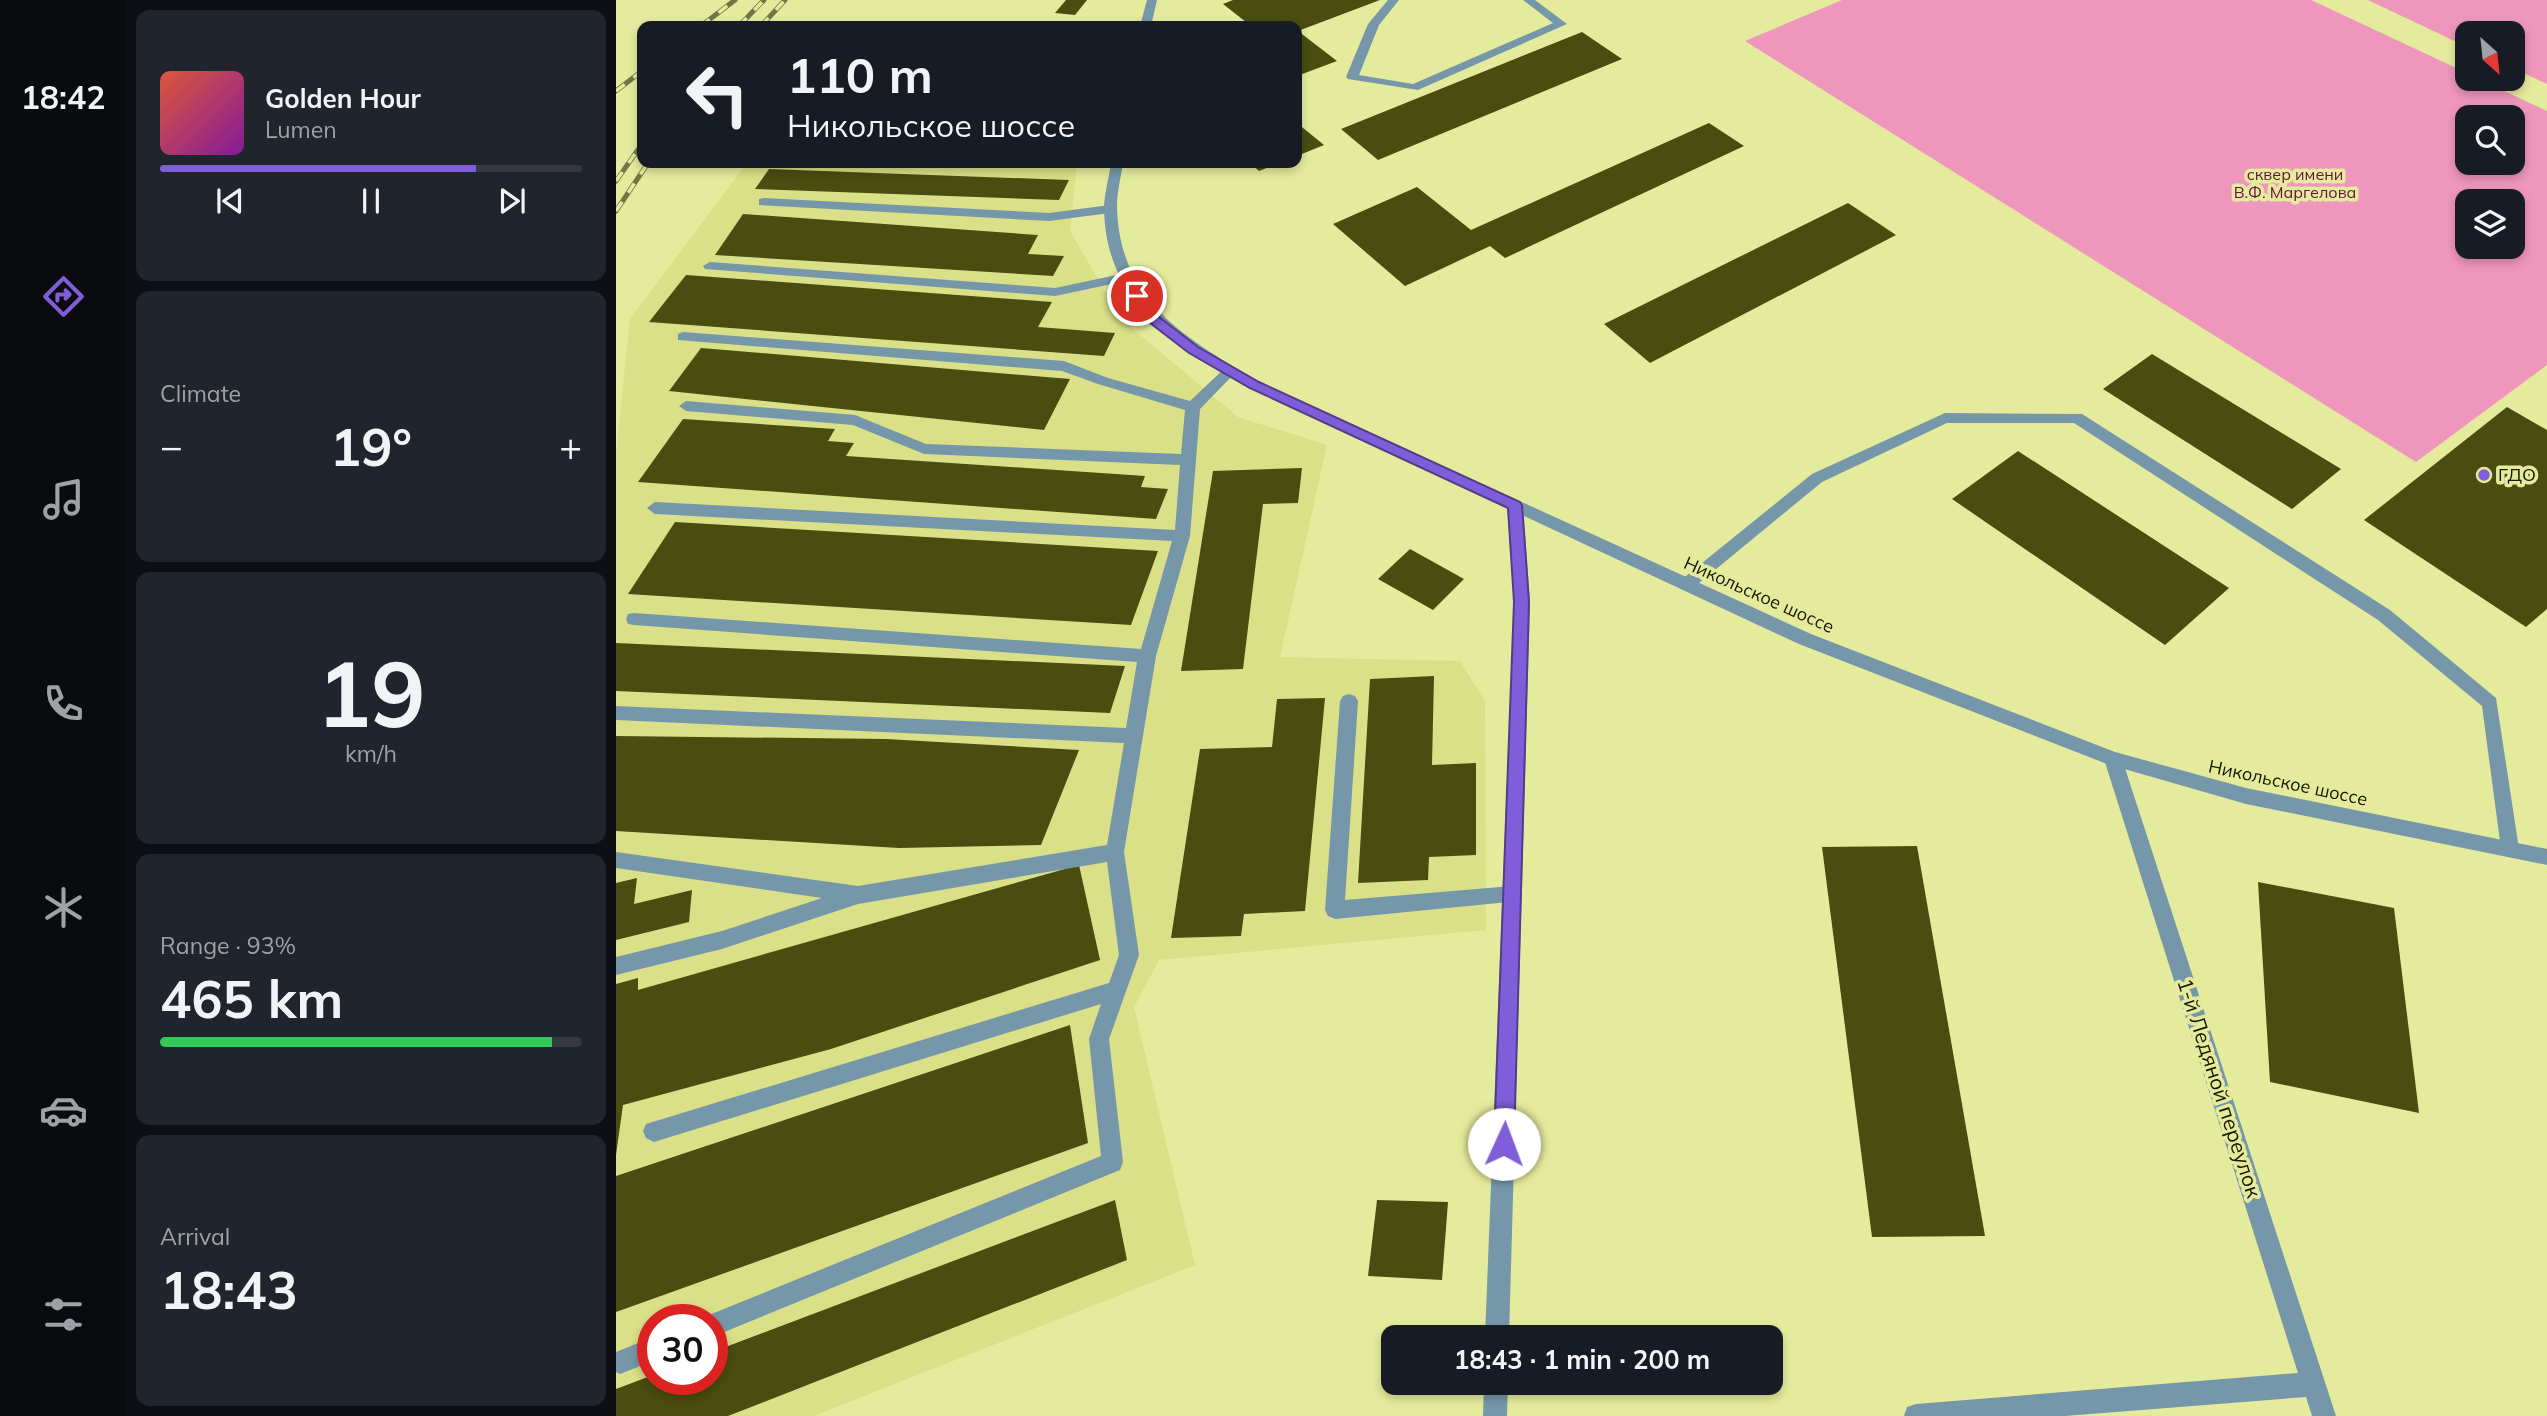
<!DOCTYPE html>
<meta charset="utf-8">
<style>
body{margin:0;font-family:Mulish,sans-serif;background:#20242c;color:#f1f3f6;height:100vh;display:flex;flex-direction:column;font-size:26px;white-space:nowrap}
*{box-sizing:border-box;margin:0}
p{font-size:23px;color:#9ea1a6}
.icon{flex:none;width:38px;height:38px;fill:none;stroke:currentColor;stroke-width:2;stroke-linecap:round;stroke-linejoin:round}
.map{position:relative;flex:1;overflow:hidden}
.side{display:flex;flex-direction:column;gap:10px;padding:10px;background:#0d0f14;width:490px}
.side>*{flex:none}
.banner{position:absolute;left:21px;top:21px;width:665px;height:147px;border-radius:14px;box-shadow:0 4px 10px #0003;background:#171b24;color:#f1f3f6;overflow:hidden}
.needle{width:46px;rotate:153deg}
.controls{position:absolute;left:1839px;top:21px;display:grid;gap:14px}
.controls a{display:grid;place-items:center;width:70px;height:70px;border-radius:14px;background:#171b24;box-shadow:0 4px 10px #0003;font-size:35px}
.speed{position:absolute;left:21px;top:1304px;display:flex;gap:14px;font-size:35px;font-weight:700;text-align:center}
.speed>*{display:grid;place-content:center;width:91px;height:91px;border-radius:50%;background:#171b24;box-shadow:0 4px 10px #0003;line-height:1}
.speed .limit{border:10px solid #d22;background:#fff;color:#111}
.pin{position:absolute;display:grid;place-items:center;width:60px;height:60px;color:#fff;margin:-30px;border:4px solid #fff;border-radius:50%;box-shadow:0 2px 7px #0007}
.me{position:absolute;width:77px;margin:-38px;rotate:2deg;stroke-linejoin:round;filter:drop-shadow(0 0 5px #0008)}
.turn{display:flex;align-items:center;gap:24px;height:147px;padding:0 35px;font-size:32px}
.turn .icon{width:91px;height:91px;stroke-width:2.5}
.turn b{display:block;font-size:49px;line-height:60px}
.big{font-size:52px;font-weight:700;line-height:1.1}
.side .widget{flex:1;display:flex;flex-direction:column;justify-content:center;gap:10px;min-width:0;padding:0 24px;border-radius:14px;background:#20242c}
.side .dial{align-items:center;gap:0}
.dial b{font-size:91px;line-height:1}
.song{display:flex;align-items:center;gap:21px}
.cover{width:84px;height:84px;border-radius:10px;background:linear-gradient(135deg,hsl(10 70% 55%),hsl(290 70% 35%))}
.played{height:7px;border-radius:4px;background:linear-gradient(90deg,#805ed9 75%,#363941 75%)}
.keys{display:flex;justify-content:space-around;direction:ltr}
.heat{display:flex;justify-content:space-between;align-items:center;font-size:38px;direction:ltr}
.charge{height:10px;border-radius:5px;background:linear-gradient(90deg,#34c759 93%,#363941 0)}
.trip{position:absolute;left:765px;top:1325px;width:402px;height:70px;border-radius:14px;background:#171b24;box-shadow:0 4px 10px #0003;font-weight:700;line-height:70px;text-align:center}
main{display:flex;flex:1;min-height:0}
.dock{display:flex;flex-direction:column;width:126px;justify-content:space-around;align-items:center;background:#090b0e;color:#9ea1a6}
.dock .icon{width:49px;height:49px}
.dock .active{color:#805ed9}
.dock b{font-size:32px;color:#f1f3f6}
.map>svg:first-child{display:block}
.built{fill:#d9e088;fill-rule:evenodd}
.green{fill:#ef96bd;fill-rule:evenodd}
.building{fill:#4a4d10}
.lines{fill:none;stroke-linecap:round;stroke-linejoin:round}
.service{fill:#7697aa;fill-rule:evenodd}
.minor{fill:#7697aa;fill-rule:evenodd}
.tertiary{fill:#7697aa;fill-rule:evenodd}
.rail-casing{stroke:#727545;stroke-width:5}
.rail{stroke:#e5eb9c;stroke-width:3.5;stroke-dasharray:11;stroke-linecap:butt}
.route{fill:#805ed9;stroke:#533d8d;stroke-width:2}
.poi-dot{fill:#805ed9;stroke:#e5eb9c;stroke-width:2.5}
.labels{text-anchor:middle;stroke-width:7;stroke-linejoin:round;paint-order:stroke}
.far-park-label{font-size:16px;fill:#660c3f;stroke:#e5eb9c}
.poi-label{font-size:18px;fill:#161800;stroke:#e5eb9c;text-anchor:start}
.street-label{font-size:18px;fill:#161800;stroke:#e5eb9c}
.near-street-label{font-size:21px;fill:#161800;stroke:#e5eb9c}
</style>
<main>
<nav class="dock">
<b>18:42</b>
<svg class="icon active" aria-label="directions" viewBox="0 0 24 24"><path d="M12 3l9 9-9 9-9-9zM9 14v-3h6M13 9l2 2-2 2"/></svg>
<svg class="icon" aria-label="music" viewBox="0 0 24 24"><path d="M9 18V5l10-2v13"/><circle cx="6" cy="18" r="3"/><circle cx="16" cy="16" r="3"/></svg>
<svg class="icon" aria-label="phone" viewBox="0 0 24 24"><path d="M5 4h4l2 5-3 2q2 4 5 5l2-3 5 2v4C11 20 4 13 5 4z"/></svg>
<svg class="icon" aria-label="climate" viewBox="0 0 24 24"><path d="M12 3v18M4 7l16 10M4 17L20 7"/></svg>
<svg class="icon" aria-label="car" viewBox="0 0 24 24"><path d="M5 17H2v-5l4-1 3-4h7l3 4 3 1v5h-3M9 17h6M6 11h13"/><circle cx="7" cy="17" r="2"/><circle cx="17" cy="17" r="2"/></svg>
<svg class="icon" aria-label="filters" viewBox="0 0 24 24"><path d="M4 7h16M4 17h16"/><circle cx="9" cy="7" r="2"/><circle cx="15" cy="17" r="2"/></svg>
</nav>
<section class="side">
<div class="widget">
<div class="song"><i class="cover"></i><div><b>Golden Hour</b><p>Lumen</p></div></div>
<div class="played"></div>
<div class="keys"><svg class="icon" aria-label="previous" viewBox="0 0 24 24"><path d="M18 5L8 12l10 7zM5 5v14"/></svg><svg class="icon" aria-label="pause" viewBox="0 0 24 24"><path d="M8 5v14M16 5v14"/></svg><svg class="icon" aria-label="next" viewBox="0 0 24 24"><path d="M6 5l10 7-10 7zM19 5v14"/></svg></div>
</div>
<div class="widget"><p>Climate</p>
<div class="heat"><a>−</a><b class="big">19°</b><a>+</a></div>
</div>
<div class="widget dial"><b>19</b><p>km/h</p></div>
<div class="widget"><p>Range · 93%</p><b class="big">465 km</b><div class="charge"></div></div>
<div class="widget"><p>Arrival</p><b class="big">18:43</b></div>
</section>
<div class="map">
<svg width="1931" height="1416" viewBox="0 0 1931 1416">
<rect width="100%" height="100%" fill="#e5eb9c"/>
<path class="built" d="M131 163H461L454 231 505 319 622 417 711 445 664 657 844 661 869 701 870 930 543 960 518 1007 579 1265 198 1416H0V453L14 319ZM37 1320H96V1379H37Z"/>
<g class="green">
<path d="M1226 0H1695L1851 73 1852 79H1863L1931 111V365L1800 462 1129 41ZM1852 117H1897V163H1852ZM1852 201H1897V247H1852Z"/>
<path d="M1752 0H1931V84L1897 68V33H1852L1851 47Z"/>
</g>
<g class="building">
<path d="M450 0H471L459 15 439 13Z"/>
<path d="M617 0H764L682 31 721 61 681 76V26H635L607 4Z"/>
<path d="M966 32 1006 59 762 160 725 129Z"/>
<path d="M681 123 708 145 681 156Z"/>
<path d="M1093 123 1128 146 889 258 874 246 789 286 717 224 801 187 855 230Z"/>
<path d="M634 163H664L643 171Z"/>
<path d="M153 169 453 180 443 200 139 189Z"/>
<path d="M1232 203 1280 235 1034 363 988 324Z"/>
<path d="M127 214 422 235 412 254 448 256 437 276 99 255Z"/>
<path d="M70 275 436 302 422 327 499 333 488 356 33 322Z"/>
<path d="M85 348 454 379 428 430 53 391Z"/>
<path d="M1536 354 1725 469 1676 509 1487 389Z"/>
<path d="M1891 407 1931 430V609L1910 627 1748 520Z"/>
<path d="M67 419 219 429 212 441 238 443 230 456 529 476 525 487 552 489 540 519 22 482Z"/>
<path d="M1402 451 1613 588 1549 645 1336 499Z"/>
<path d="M686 468 682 503 647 504 627 669 565 671 597 471Z"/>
<path d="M59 522 542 551 515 625 12 594Z"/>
<path d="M794 549 848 579 817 610 762 579Z"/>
<path d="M0 643 509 666 494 713 0 691Z"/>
<path d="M818 676 816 765 860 763V855L813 857 812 880 742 883 754 679Z"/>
<path d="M709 698 689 911 628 914 625 936 555 938 584 749 656 747 661 699Z"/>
<path d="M0 736 270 739 463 750 425 845 283 848 0 831Z"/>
<path d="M1301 846 1369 1236 1256 1237 1206 847Z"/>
<path d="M463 865 484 960 215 1049 7 1105 0 1155V984L22 978V990Z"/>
<path d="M21 878 18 904 76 890 73 922 0 940V883Z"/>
<path d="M1642 882 1778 908 1803 1113 1654 1082Z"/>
<path d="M454 1025 472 1143 0 1312V1176Z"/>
<path d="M499 1200 511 1260 112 1416H0V1389L37 1375V1379H96V1352Z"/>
<path d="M761 1200 832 1202 826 1280 752 1276Z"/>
</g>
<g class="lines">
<g class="service">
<path d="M772 0H783L763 25 743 75 797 84 937 23 907 0H919L951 24 802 90 732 79 730 77 752 24Z"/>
<path d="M148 198 433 213 494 205 500 209 494 213 433 221 143 205V199Z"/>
<path d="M94 262 439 288 510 273 517 277 510 281 439 296 89 269 87 266Z"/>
<path d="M67 332 448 361 492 378 574 401 609 368 614 366 621 371 584 409 574 536 540 656 508 852 523 955 493 1039 507 1162 504 1170 96 1337V1320H87L88 1317 485 1156 473 1039 485 1004 38 1142 30 1138 27 1131 30 1124 493 983 503 955 491 862 242 904 106 949 0 975V957L106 931 206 898 0 868V852L242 886 491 845 508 743 0 720V706L510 728 521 662 18 625 12 624 10 619 12 614 18 613 525 649 556 541 39 514 31 508 39 502 559 530 564 465 308 454 237 425 70 411 63 406 70 401 239 415 310 444 565 454 569 410 482 384 446 371 62 340V334Z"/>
<path d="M1329 413 1466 414 1774 610 1880 698 1903 849 1901 855 1894 857 1887 855 1885 849 1866 706 1762 620 1458 423H1331L1206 482 1077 588H1065L1063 584 1065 580 1196 474Z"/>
<path d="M733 694 739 696 742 701 729 900 896 886 903 889 906 895 903 901 719 919 712 916 709 910 724 701 727 696Z"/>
<path d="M37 1337V1361L4 1374 0 1372V1352Z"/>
</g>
<g class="minor">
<path d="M899 499 907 505 914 602 893 1337H869L898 602 891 505Z"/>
<path d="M1497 752 1503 754 1506 759 1720 1416H1696L1690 1397 1449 1416H1288L1291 1407 1300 1404 1682 1373 1488 759 1491 754Z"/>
<path d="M868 1382H892L891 1416H867Z"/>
</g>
<g class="tertiary">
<path d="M531 0H541L535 26H524Z"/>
<path d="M495 163H507C505 177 501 192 501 206 503 302 570 338 643 382L1195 634 1499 752 1630 788 1931 849V865L1630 804 1491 764 1183 644 633 388C559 344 488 303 488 205 489 191 493 177 495 163Z"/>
</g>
<g class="rail-casing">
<g id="rail">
<path d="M85 26 119 0"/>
<path d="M123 26 148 0"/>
<path d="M145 26 169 0"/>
<path d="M0 91 26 71"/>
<path d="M0 181 26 144"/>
<path d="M0 211 32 163"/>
</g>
</g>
<use href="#rail" class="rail"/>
</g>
<path class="route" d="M521 292 526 293 538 313 582 347 643 382 904 502 906 505 913 602 898 1144 895 1151 888 1154 881 1151 878 1144 898 602 892 508 634 388 573 353 529 319 515 296Z"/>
<circle class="poi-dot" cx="1868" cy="475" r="7"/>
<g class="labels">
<g class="far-park-label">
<text x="1679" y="180">сквер имени<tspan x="1679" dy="18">В.Ф. Маргелова</tspan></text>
</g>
<g class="poi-label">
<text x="1882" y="481">ГДО</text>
</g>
<g class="street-label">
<text transform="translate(1143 595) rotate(24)" y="6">Никольское шоссе</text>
<text transform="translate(1672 783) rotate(12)" y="6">Никольское шоссе</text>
</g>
<g class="near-street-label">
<text transform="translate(1603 1088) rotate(72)" y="7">1-й Ледяной переулок</text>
</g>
</g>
</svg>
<div class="controls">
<a><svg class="needle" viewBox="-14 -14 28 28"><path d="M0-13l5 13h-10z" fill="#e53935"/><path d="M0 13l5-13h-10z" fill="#9ea1a6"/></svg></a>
<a><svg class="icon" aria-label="search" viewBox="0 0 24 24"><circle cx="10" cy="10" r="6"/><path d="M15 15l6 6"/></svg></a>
<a><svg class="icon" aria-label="layers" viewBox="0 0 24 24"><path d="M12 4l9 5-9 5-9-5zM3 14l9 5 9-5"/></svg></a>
</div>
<div class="speed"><div class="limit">30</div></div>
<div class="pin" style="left:521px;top:296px;background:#d93025"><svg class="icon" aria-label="arrive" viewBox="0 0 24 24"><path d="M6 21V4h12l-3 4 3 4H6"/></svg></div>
<svg class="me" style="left:888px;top:1144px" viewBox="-20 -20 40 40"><circle r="19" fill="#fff"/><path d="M0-13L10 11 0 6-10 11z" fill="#805ed9"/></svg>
<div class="trip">18:43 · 1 min · 200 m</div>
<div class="banner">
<div class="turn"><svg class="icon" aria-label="left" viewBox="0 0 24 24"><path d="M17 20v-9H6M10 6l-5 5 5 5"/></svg><div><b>110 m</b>Никольское шоссе</div></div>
</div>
</div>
</main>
